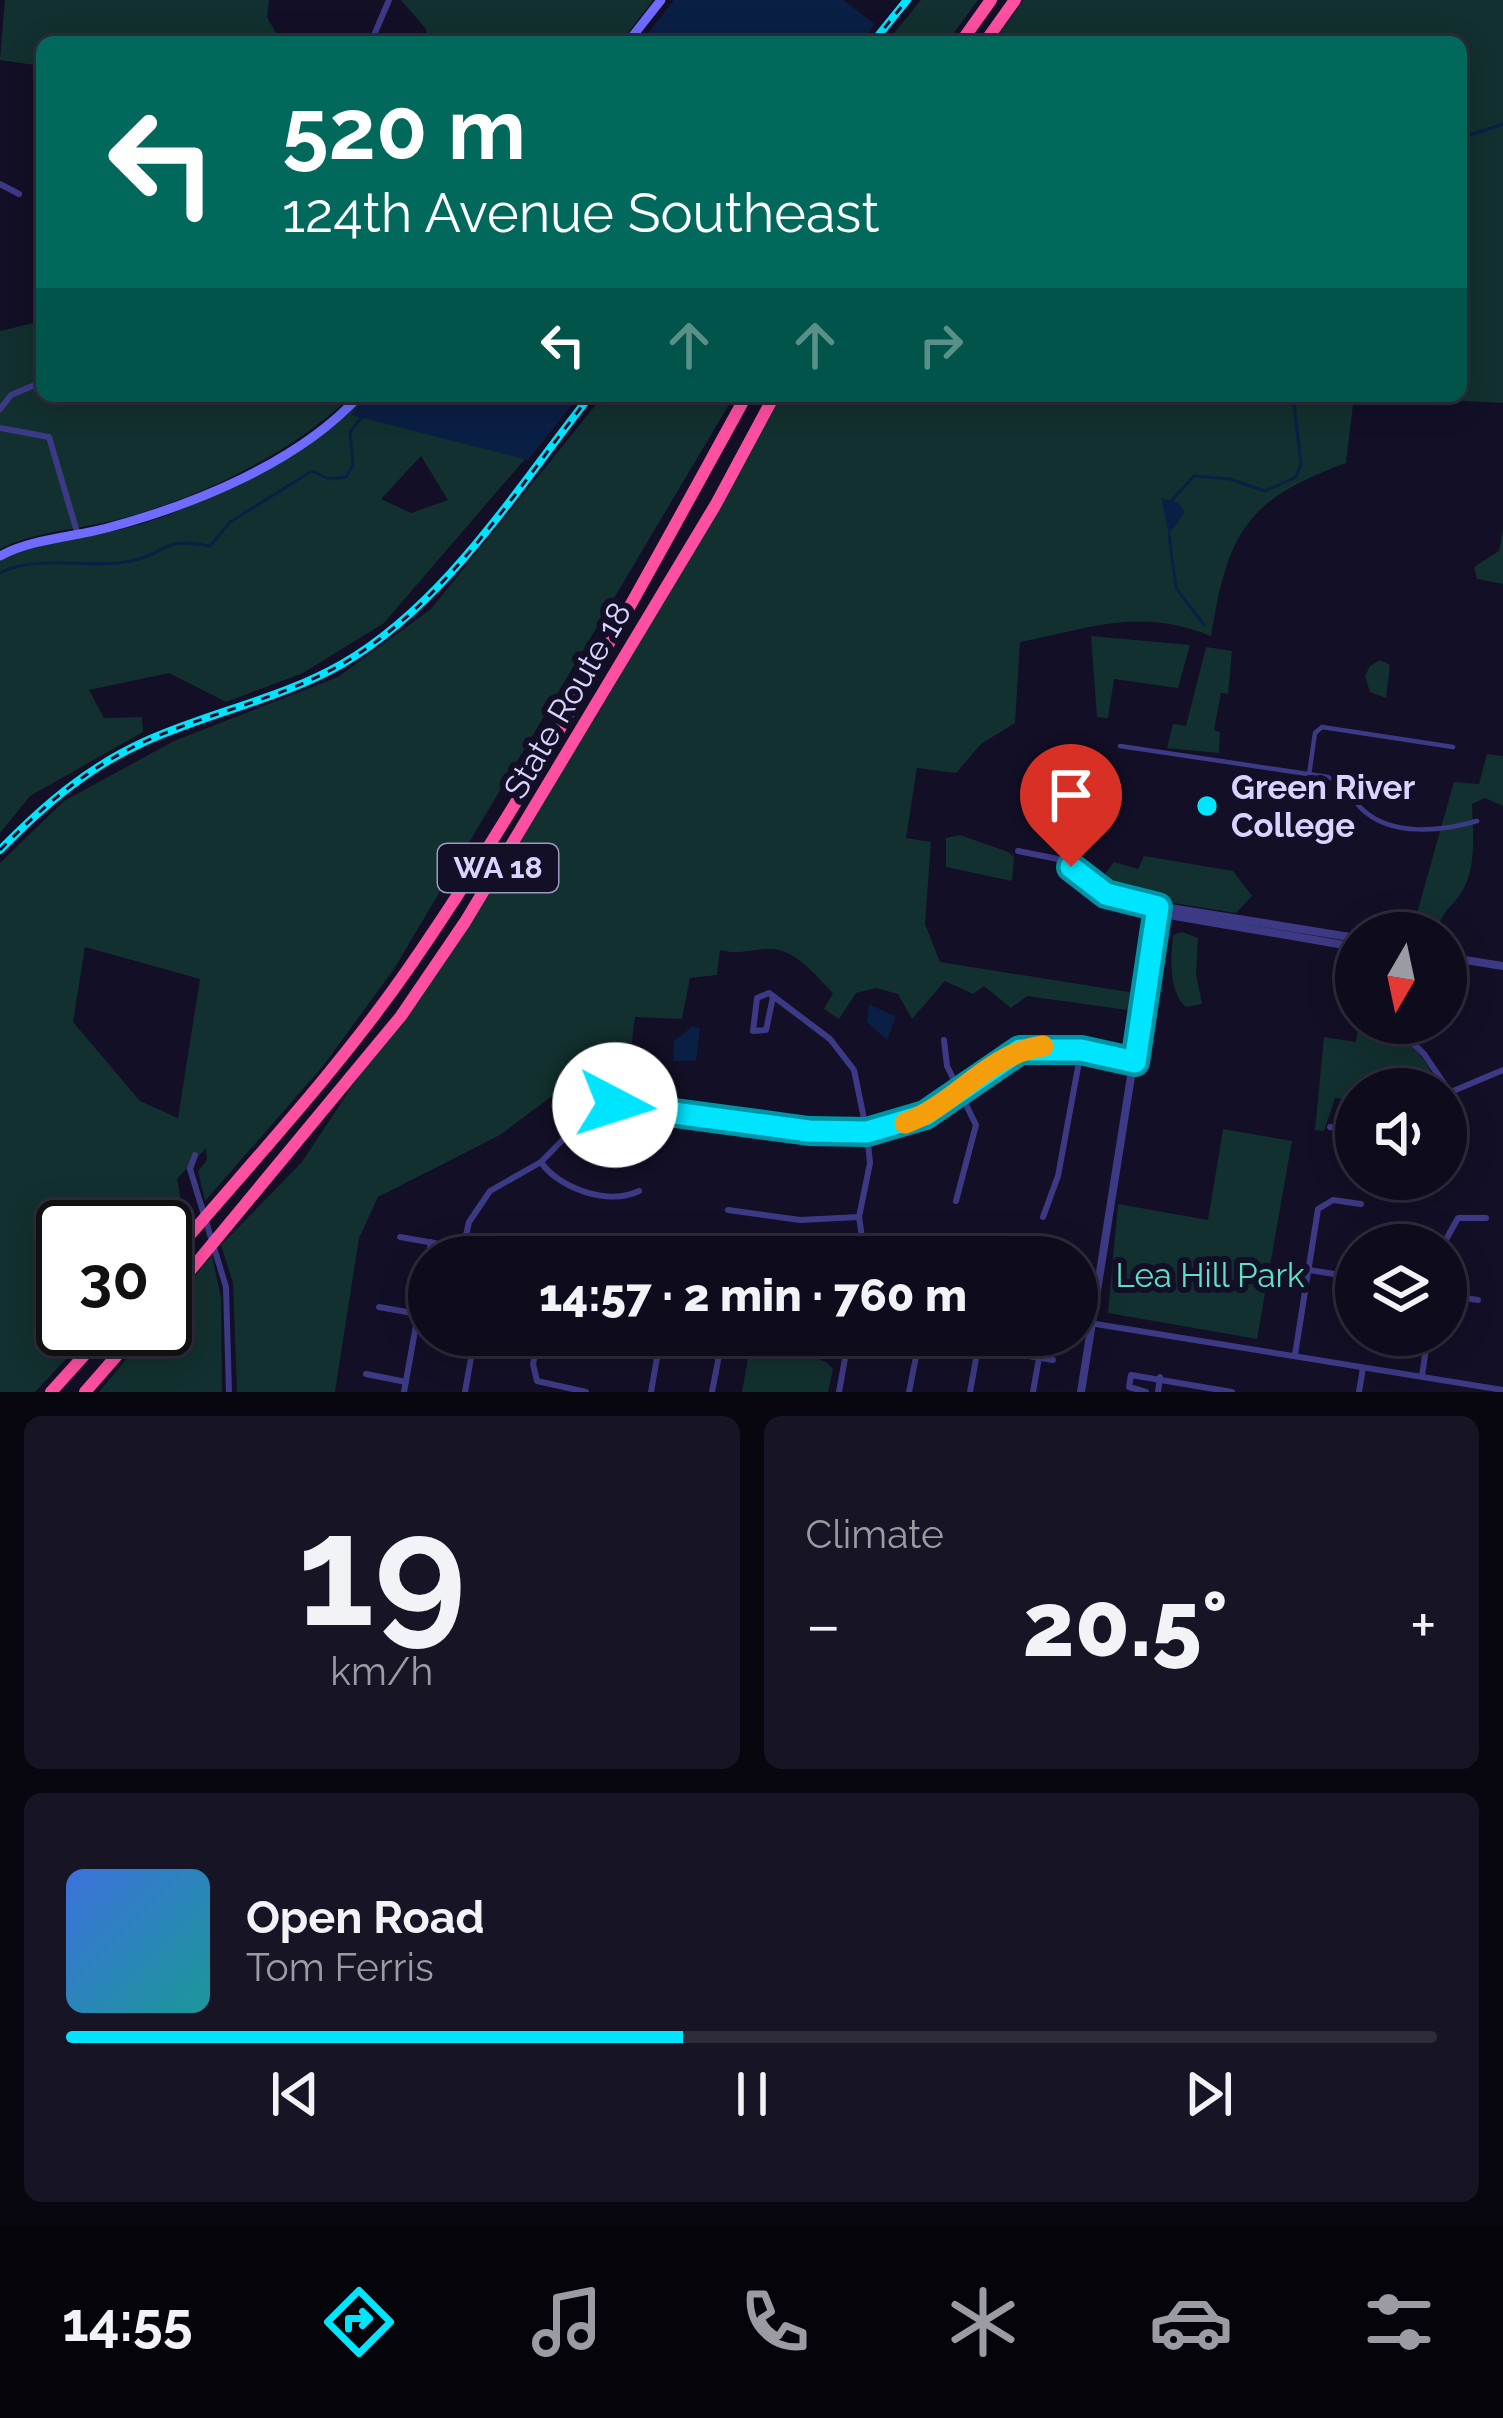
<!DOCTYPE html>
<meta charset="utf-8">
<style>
body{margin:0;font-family:Raleway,sans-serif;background:#171425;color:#f1f3f6;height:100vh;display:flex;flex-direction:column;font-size:45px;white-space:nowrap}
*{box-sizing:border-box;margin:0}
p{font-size:39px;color:#9b9ba3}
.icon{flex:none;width:66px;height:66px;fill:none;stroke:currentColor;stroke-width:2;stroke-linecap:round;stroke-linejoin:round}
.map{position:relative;height:1392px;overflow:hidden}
.details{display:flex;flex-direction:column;gap:24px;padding:24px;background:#08060f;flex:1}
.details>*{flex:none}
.banner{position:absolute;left:36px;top:36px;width:1431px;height:366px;border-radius:18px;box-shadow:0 6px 30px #0003,0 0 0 3px #2e2b3b;background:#00695c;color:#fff;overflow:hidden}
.needle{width:78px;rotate:189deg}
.tools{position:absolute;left:1335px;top:912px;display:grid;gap:24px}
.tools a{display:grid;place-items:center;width:132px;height:132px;border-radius:50%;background:#0e0b1c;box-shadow:0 6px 30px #0003,0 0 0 3px #2e2b3b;font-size:60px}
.speed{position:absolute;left:36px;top:1200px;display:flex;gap:24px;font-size:60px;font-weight:700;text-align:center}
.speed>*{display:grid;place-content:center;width:156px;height:156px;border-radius:50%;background:#0e0b1c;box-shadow:0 6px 30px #0003,0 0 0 3px #2e2b3b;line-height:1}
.speed .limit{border:6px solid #111;border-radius:18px;background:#fff;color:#111}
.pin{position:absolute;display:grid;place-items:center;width:102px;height:102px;color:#fff;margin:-123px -51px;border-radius:50% 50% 50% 0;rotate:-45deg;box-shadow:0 0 12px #0007}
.pin .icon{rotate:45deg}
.me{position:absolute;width:132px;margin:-66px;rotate:95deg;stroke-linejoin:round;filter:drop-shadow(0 0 9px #0008)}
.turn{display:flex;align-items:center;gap:42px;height:252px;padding:0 48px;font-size:54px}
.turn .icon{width:156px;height:156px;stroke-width:2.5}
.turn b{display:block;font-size:84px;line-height:102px}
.lanes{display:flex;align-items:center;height:114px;padding:0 48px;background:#0003;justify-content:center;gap:60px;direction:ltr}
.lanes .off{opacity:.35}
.big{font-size:90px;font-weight:800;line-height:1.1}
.details .card{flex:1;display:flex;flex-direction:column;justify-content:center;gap:18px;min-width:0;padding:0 42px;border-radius:18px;background:#171425}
.details .dial{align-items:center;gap:0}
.dial b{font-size:156px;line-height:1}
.song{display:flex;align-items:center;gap:36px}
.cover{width:144px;height:144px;border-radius:18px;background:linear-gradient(135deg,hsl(220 70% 55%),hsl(180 70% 35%))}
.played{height:12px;border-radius:6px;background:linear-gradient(90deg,#00e5ff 45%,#2e2b3b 45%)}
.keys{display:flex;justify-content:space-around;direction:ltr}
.heat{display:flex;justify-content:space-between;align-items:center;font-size:66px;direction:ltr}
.details .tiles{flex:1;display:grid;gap:24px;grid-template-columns:1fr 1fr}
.card:last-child{grid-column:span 2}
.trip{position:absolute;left:408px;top:1236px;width:690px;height:120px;border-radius:60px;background:#0e0b1c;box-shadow:0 6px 30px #0003,0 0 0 3px #2e2b3b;font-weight:800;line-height:120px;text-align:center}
.dock{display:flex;height:192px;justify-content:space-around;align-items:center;background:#06040b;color:#9b9ba3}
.dock .icon{width:84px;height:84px}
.dock .selected{color:#00e5ff}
.dock b{font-size:54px;color:#f1f3f6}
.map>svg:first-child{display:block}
.green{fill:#12302f;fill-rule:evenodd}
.water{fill:#0a1f44}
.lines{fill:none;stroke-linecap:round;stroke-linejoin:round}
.stream{stroke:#0a1f44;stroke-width:3}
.pedestrian{stroke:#3d3a85;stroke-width:4.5}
.minor{stroke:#3d3a85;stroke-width:6}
.tertiary{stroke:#3d3a85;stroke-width:8}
.secondary{stroke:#6f6bff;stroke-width:9}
.motorway{stroke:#ff4fa3;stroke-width:12}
.rail-casing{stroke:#00e5ff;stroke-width:8}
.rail{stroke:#130f26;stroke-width:3;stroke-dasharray:9;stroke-linecap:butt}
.route-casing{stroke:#0095a6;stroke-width:30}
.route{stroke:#00e5ff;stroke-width:21}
.slow{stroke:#f59e0b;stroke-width:21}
.poi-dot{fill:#00e5ff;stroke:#130f26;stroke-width:4.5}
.labels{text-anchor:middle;stroke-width:12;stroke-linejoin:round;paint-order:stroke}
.shield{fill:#130f26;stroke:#9e99be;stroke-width:3}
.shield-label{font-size:30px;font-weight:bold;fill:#d9d4ff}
.street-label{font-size:33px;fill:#d9d4ff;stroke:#130f26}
.poi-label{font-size:33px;font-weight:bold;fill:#d9d4ff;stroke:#130f26;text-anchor:start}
.park-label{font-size:33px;fill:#5fe0c0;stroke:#130f26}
</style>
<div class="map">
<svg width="1503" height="1392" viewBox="0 0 1503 1392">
<rect width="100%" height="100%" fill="#130f26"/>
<g class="green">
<path d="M5 0H269L267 17 281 42H42V66L0 60Z"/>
<path d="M401 0H653L621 42H427L426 29Z"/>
<path d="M921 0H978L947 42H887Z"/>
<path d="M1024 0H1503V403L1366 396H1461V42H994Z"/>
<path d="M42 321V396H351C290 455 198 498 116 520 80 529 33 532 0 549V331Z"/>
<path d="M364 396H579L384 623 303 673 226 702 169 673 89 690 104 718 142 717 143 732 30 796 0 833V561C39 541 91 538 134 526 201 507 320 451 364 396ZM421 456 448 500 411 513 381 499Z"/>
<path d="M603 396H734L394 969 323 1066 205 1201 198 1171 207 1160 206 1148 177 1179 185 1224 165 1248V1227H63V1329H94L35 1392H0V863L64 801 174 741 338 677 431 609ZM85 947 200 979 178 1118 140 1101 73 1022Z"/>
<path d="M776 396H1354L1346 463C1245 500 1228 533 1211 636 1138 607 1092 628 1020 642L1015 723 981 744 956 773 917 768 906 838 931 842 925 924 940 962 1135 993 1134 1011 1027 996 1011 1008 984 986 973 994 945 981 912 1019 898 994 876 988 856 993 839 1019 824 1009 833 993C816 976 795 948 769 949 750 949 739 955 720 950L717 975 690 978 682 1019 635 1017 629 1064 580 1075 500 1135 378 1197 359 1238 335 1392H237L233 1283 221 1245 302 1162 598 715Z"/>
<path d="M1503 529V584L1477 579 1474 567 1499 551Z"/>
<path d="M1091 636 1190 645 1178 688 1114 679 1108 718 1097 717Z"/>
<path d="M1206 647 1232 651 1228 694 1221 693 1214 730 1220 732 1219 753 1167 748 1173 724 1186 726Z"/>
<path d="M1380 660 1390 665 1386 698 1370 692 1365 676 1370 666Z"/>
<path d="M1487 754 1503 756V806L1485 798 1472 804C1473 832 1477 866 1462 892 1451 908 1440 913 1437 933H1387L1391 924 1415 920 1454 782 1479 784Z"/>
<path d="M960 835 1008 852 1014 857 1012 881 946 867V838Z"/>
<path d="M1144 856 1233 871 1252 896 1236 913 1117 894 1100 881 1114 862 1138 869Z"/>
<path d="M1182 932 1198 938 1196 974 1202 1004 1186 1007C1168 991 1171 958 1173 935Z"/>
<path d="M1359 1023C1398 1023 1426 1054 1439 1089H1356V1101L1335 1098 1324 1131 1315 1130 1324 1037 1356 1042Z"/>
<path d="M1223 1129 1292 1141 1257 1339 1108 1313 1118 1204 1208 1220Z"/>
<path d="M212 1256 221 1297 222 1392H99L151 1329H165V1312Z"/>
<path d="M752 1335 826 1362 833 1369 828 1392H742Z"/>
</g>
<g class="water">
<path d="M674 0H843L875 24 861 42H641Z"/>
<path d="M366 396H579L528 460 351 415Z"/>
<path d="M1161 498 1179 503 1185 512 1169 534Z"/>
<path d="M869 1004 896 1017 887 1040 867 1022Z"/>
<path d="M693 1026 700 1028 696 1061H673L674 1041Z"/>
</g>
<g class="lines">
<g class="stream">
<path d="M1461 138 1503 124"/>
<path d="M1170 502 1194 476 1230 479 1265 491 1296 477 1301 464 1293 396"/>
<path d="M1169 535 1176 588 1204 625"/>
<path d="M0 573C41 553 87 570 131 561 170 553 160 536 210 546L230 522 312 471 329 479 346 477 353 465 350 432 361 418"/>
</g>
<g class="pedestrian">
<path d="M1120 746 1328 777C1347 784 1349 797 1363 810 1392 837 1443 831 1477 821"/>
<path d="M1309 775 1315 733 1322 727 1453 747"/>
</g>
<g class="minor">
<path d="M371 42 389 0"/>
<path d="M0 184 19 194"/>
<path d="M0 409 11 395 37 384 42 352"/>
<path d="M0 428 49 437 77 532"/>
<path d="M1018 851 1058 859 1120 905 1157 913"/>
<path d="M1110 895 1158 906"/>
<path d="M773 997 766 1030 753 1031 757 998 769 993 830 1039 854 1070 867 1133 870 1163 859 1217 865 1257"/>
<path d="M1392 1023 1424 1054 1449 1091"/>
<path d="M944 1040 947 1066 976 1125 956 1201"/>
<path d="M1081 1050 1088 1045 1135 1052"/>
<path d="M1446 1094 1503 1070"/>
<path d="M1330 1127 1356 1131"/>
<path d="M195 1155 190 1169 226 1287 229 1392"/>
<path d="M541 1162C558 1188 608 1206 639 1191"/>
<path d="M728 1210 800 1220 859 1217"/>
<path d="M1043 1217 1058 1176 1081 1051"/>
<path d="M400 1237 513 1257"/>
<path d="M1443 1245 1458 1218H1486"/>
<path d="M463 1248 469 1222 490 1191 541 1162 588 1114 615 1105 809 1131 867 1133 925 1115 1020 1050H1081L1135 1062"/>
<path d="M1309 1270 1347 1276"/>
<path d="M1446 1295 1478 1300"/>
<path d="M379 1307 418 1314"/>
<path d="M1077 1321 1503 1390"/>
<path d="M539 1335 533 1364 537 1381 586 1392"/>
<path d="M616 1335 660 1342"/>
<path d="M847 1335 896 1343 938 1341 1053 1360"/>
<path d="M1295 1355 1318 1209 1333 1200 1361 1204"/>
<path d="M366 1374 406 1382"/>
<path d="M1422 1376 1428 1335"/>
<path d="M404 1392 431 1242"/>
<path d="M465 1392 475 1335"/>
<path d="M651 1392 661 1335"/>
<path d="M712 1392 723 1335"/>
<path d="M839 1392 849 1336"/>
<path d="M909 1392 919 1342"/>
<path d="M970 1392 978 1348"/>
<path d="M1033 1392 1039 1358"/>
<path d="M1146 1392 1129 1387 1131 1375 1232 1392"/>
<path d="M1158 1392 1160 1377"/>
<path d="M1359 1392 1363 1368"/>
</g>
<g class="tertiary">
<path d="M1157 913 1356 947"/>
<path d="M1446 957 1503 966"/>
<path d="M1081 1392 1158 906 1356 938"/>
</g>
<g class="secondary">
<path d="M628 42 661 0"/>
<path d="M0 556C31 539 73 537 107 528 193 505 298 463 359 396"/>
</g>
<g class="motorway">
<path d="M961 42 991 0"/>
<path d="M985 42 1015 0"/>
<path d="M165 1264C247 1167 335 1074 408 969 534 787 639 590 746 396"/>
<path d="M165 1301 401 1016 465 922 716 504 774 396"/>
<path d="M51 1392 108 1329"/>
<path d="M85 1392 140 1329"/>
</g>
<g class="rail-casing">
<g id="rail">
<path d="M873 42 907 0"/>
<path d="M0 850C44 805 88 767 146 741 210 712 281 699 342 664 446 604 517 488 590 396"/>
</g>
</g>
<use href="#rail" class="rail"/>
</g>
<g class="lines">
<g class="route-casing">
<path id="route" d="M615 1105 809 1131 867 1132 925 1115 1020 1050H1081L1135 1062 1158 907 1106 894 1071 867"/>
</g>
<use href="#route" class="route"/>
<path class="slow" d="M905 1123C956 1105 988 1053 1043 1046"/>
</g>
<circle class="poi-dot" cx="1207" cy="806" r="12"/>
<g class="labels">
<rect class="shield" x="438" y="844" width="120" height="48" rx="9"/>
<g class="shield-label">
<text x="498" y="878">WA 18</text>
</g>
<g class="street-label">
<text transform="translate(567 700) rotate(-60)" y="12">State Route 18</text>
</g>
<g class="poi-label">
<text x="1231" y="799">Green River<tspan x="1231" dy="38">College</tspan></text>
</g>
<g class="park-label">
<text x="1210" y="1287">Lea Hill Park</text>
</g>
</g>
</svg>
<div class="tools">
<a><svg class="needle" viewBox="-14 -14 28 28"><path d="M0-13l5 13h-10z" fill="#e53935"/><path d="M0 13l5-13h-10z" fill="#9b9ba3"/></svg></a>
<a><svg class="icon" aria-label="sound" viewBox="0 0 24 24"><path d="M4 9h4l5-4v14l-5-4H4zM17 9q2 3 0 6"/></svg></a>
<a><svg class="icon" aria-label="layers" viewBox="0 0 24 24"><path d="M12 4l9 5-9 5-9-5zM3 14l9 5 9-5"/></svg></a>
</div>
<div class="speed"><div class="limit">30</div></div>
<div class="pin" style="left:1071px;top:867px;background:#d93025"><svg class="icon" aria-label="arrive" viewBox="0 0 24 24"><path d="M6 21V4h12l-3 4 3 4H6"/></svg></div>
<svg class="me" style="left:615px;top:1105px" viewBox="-20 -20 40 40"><circle r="19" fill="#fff"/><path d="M0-13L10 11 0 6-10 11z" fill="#00e5ff"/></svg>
<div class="trip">14:57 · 2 min · 760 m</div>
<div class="banner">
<div class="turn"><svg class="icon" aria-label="left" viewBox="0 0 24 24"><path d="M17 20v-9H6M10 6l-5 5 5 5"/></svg><div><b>520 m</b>124th Avenue Southeast</div></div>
<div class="lanes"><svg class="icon" aria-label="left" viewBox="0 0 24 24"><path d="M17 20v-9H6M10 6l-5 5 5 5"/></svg><svg class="icon off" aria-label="ahead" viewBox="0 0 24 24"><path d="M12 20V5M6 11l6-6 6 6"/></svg><svg class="icon off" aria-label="ahead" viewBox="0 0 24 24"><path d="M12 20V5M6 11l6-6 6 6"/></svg><svg class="icon off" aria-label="right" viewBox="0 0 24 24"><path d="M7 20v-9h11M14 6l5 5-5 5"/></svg></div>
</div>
</div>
<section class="details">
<div class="tiles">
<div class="card dial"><b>19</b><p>km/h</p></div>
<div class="card"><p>Climate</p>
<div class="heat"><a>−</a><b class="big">20.5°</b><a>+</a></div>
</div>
<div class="card">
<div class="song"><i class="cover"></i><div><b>Open Road</b><p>Tom Ferris</p></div></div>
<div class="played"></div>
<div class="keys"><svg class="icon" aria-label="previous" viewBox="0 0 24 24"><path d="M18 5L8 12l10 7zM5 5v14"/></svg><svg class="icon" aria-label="pause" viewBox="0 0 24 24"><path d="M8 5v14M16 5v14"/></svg><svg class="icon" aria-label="next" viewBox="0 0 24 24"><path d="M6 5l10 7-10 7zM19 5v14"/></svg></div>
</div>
</div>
</section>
<nav class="dock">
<b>14:55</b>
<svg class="icon selected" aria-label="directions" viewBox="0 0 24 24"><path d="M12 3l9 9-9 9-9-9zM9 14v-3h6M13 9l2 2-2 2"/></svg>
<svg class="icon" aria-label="music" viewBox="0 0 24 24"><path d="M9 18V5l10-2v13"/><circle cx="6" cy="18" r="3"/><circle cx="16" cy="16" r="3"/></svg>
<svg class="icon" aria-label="phone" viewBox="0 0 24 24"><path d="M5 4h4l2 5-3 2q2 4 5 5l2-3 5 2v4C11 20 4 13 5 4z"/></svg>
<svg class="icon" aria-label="climate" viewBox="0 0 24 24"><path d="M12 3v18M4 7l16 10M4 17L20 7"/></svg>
<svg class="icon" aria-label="car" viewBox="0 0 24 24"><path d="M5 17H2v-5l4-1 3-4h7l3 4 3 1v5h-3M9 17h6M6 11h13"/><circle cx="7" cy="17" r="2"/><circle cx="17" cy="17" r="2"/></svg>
<svg class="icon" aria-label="filters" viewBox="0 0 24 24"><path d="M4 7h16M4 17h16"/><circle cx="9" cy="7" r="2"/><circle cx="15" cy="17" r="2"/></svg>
</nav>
